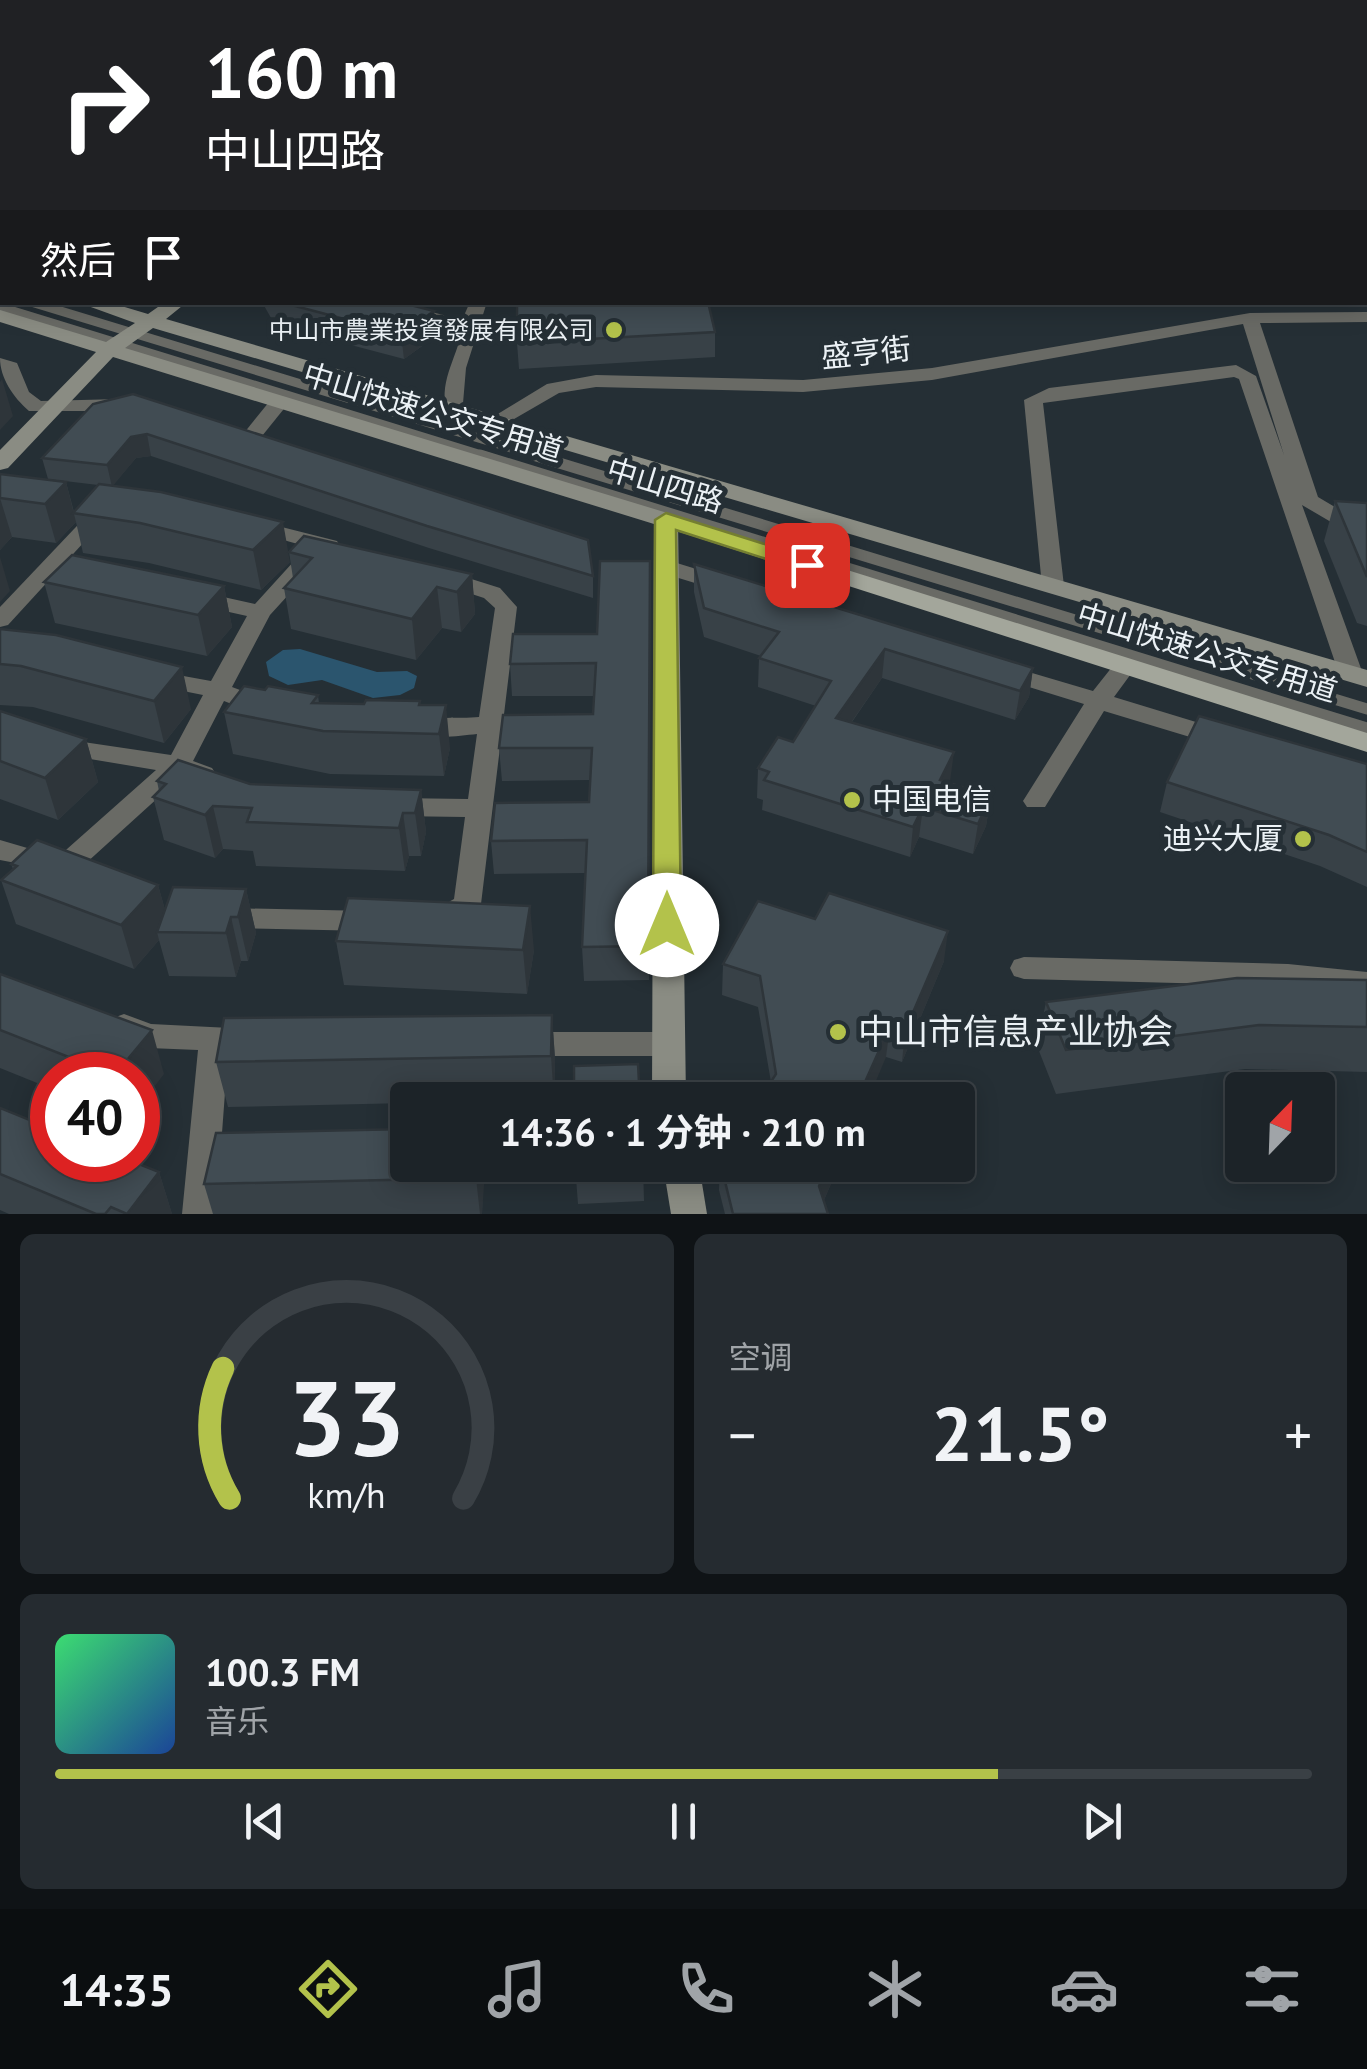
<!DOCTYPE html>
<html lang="zh">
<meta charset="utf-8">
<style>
body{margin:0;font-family:"PT Sans","Noto Sans SC",sans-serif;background:#252b30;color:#f1f3f6;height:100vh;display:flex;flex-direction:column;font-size:38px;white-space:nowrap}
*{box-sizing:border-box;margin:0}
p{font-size:32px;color:#a0a4a8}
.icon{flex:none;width:55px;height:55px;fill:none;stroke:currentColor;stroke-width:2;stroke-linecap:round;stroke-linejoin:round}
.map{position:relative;height:1214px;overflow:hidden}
.panel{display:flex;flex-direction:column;gap:20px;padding:20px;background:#0f1316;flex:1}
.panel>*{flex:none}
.banner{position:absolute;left:0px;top:0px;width:1368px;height:305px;box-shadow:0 5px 25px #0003,0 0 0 2px #3a4045;background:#202124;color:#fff;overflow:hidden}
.needle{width:65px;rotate:23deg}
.buttons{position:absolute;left:1225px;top:1072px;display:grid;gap:20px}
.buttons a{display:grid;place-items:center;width:110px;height:110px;border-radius:10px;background:#1c2328;box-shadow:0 5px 25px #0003,0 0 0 2px #3a4045;font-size:50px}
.speed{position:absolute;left:30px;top:1052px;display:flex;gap:20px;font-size:50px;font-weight:700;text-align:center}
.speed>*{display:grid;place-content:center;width:130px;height:130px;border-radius:50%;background:#1c2328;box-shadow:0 5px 25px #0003,0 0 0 2px #3a4045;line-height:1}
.speed .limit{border:15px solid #d22;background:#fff;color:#111}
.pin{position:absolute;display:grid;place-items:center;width:85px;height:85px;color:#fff;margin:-42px;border-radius:20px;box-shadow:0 5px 15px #0006}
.me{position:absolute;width:110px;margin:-55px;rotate:0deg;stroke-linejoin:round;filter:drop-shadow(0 0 8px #0008)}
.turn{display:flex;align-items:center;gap:35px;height:210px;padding:0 40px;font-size:45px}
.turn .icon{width:130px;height:130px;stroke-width:2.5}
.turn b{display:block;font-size:70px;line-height:85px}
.then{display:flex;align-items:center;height:95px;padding:0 40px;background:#0003;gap:20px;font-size:38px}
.big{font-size:75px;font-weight:700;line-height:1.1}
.panel .widget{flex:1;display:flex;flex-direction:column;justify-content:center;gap:15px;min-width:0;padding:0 35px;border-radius:15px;background:#252b30}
.panel .dial{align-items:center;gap:0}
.dial svg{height:260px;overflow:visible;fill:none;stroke:#3a4045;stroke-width:7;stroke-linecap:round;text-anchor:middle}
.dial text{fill:#f1f3f6;stroke:none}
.song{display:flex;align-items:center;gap:30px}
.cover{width:120px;height:120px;border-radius:15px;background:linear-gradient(135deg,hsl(140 70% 55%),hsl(220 70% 35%))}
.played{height:10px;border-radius:5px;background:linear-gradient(90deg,#b3c24b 75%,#3a4045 75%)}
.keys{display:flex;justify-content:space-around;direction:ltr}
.heat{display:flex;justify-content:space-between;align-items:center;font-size:55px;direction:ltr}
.panel .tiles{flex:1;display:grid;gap:20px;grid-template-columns:1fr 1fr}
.widget:last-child{grid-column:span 2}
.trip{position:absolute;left:390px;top:1082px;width:585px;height:100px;border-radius:10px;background:#1c2328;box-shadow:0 5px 25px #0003,0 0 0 2px #3a4045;font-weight:700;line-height:100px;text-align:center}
.tabs{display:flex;height:160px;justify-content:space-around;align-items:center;background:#0b0e10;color:#a0a4a8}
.tabs .icon{width:70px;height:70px}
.tabs .current{color:#b3c24b}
.tabs b{font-size:45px;color:#f1f3f6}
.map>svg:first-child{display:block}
.water{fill:#2b556e}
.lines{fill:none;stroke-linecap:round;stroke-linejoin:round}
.lane-far1{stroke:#696a65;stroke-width:9}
.lane{stroke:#696a65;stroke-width:11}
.street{fill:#696a65;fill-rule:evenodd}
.secondary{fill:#8a8c83;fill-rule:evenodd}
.primary{fill:#a3a69b;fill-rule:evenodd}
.wall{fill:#384147}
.shaded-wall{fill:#2e353a}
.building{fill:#414c53;stroke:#2e353a;stroke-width:2.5}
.route{fill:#b3c24b;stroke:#747e31;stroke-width:2.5}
.poi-dot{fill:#b3c24b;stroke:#252f35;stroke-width:4}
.labels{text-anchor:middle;stroke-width:10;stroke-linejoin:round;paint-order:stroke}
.far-poi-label{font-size:25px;fill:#ebf1f5;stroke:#252f35;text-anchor:end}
.street-label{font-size:30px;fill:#ebf1f5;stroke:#252f35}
.poi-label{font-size:30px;fill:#ebf1f5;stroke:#252f35;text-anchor:start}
.near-poi-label{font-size:35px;fill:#ebf1f5;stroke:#252f35;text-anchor:start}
</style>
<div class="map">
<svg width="1367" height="1214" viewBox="0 0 1367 1214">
<rect width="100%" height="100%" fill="#252f35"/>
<path class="water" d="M300 649 377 672 407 671 417 676 414 688 400 695 373 698 322 680 288 685 269 676 266 662 283 650Z"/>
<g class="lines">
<g class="lane-far1">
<path d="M31 302 541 457"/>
<path d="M0 307 488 457"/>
</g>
<g class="lane">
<path d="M480 455 1367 728"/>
<path d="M533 455 1367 709"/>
</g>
<g class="street">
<path d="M764 0H792L793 2H766Z"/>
<path d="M1152 0H1180L1181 2H1154Z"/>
<path d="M1223 0H1239L1240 2H1225Z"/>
<path d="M2 5V13L0 14V6Z"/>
<rect x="0" y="34" width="2" height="8"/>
<path d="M2 56V64L0 65V57Z"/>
<rect x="0" y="141" width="2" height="9"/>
<path d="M1365 174 1367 175V185L1365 184Z"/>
<rect x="1365" y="288" width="2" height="14"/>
<path d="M364 302H394L462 320 470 302H487L466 368 462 415H448C437 384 456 360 462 331Z"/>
<path d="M1367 312V322L1260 323 1318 497 1345 513 1367 519V531L1331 522 1302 505 1363 674 1351 681 1339 674 1239 379 1234 377 1043 403 1064 586 1053 593 1042 586 1024 400 1049 388 1236 365 1256 376 1284 455 1243 324 932 380 803 392 596 387 559 393 500 427 493 429 483 423 547 384 596 375 803 380 932 368 1250 313Z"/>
<path d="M0 358 17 363 29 392 41 401 121 399 130 405 121 411H29C13 397 0 378 0 358Z"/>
<path d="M280 395 289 401 287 405 258 441H244L241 437 244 433 273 397Z"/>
<path d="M100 507 107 509 110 513 107 517 8 625 0 627V607L93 509Z"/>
<path d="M258 521 337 541 340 546 329 552 321 551V559L270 615 232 687 269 701 272 707 269 713 260 715 224 701 193 761 212 768 216 774 212 780 203 783 182 776 74 874 64 877 52 870 0 860V840L58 857 156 770 54 753 51 747 54 741 63 739 171 755 203 695 148 684 144 679 156 671 211 681 247 616 193 604 190 599 201 592 255 604 305 549 312 548 251 531 247 527Z"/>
<path d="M667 560 729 579 732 584 721 591 659 572 656 567 659 562Z"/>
<path d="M446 571 500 588 517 607 481 904 477 911 441 929 431 926 427 919 431 912 454 899 465 817 394 816 385 813 381 807 385 801 394 798 468 799 477 734C456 736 423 742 408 726 417 715 461 719 479 717L495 608 484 598 438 583 435 578Z"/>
<path d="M1124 660 1136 667 1114 697 1232 733 1235 739 1232 745 1223 747 1104 711 1045 807H1027L1023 801 1084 704 997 677 993 672 997 667 1005 665 1093 691 1116 662Z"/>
<path d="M226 908 369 911 379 914 383 921 379 928 369 931 226 928 216 925 212 918 216 911Z"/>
<path d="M1024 957 1288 964 1367 972V994L1288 986 1024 979 1014 976 1010 968 1014 960Z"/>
<path d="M124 1014 151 1024 250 1029 261 1032 265 1041 261 1050 228 1052 216 1214H182L198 1050 149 1048 113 1034 109 1026 113 1018Z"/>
<path d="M527 1032H667L678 1035 682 1044 678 1053 667 1056H527L516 1053 512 1044 516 1035Z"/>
</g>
<g class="secondary">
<path d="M595 0H623L625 2H597Z"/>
<path d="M626 0H654L656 2H628Z"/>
<path d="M1365 118 1367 119V129L1365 128Z"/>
<path d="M0 271 2 272V284L0 283Z"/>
<path d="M77 302H108L148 314 165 302H187L166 319 1367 670V687L153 328 125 348 674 515 678 520 686 1100H652L654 524 113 357 8 468 0 470V450L96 352 0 322V310L106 342 135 323Z"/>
<path d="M663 1165H699L707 1214H671Z"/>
</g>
<path class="primary" d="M666 513 1367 733V752L658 525 654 520Z"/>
</g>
<g class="wall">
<path d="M0 152 2 153V262L0 261Z"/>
<path d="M262 302H399L436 336 404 359 275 325Z"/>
<path d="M715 332V357L519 369 517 343Z"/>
<path d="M93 404 593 576V598L429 548 151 456 136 458 112 486 290 562 261 590 149 563 83 553 76 522 56 543 12 537 0 550V474L66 482 74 512 98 485 48 479 42 458Z"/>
<path d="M1335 501 1367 503V626L1357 623 1324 541Z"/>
<path d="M289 552 472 574 475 614 461 632 442 628 416 660 291 629 284 588 293 578Z"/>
<path d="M650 561 649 980 584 981 582 947 586 873 494 874 491 841 589 802 590 780 502 781 499 748 593 714 594 696H512L510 664 597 634Z"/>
<path d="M694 564 1033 668 1029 697 1015 720 882 678 852 722 950 783 991 796 986 826 973 854 919 837 910 857 762 810 763 800 757 798 758 768 793 742 816 706 758 687 759 658 761 656 704 637 694 592Z"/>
<path d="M44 582 224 586 232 627 207 656 55 623Z"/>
<path d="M0 629 191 709 164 743 33 707 0 705Z"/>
<path d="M265 690 318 695 319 703 420 705 450 748 444 776 330 774 233 754 224 712Z"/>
<path d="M0 711 86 739 98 782 58 820 0 799Z"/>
<path d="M1367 764V887L1320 866 1160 812 1167 782Z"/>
<path d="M157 781 421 790 426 832 421 856H409L405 871 256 866 253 851 223 849 215 858 164 840 153 797 159 791Z"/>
<path d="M11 864 158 885 165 910 246 889 256 933 248 961H241L236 977 169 976 159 940 134 969 16 924 1 880 13 869Z"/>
<path d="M336 941 534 950 527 994 344 985Z"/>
<path d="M944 961 902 1062 886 1057 771 1082 758 1007 722 995 723 964Z"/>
<path d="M0 974 164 1074 52 1075V1089L0 1068Z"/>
<path d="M1367 980V1072L1245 1069 1056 1094 1037 1046 1046 1002Z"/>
<path d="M552 1015 555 1059 554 1100H408V1103L228 1107 216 1062Z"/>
<path d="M0 1108 159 1172 172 1214H9L0 1210Z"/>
<path d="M408 1165H484L482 1214H213L204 1184Z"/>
<path d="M575 1165H643L644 1201 578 1204Z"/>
<path d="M720 1165H839L824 1200 828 1214H725L719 1190Z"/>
</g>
<g class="shaded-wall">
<path d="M434 311 436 336 404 359 401 334Z"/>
<path d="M2 379 13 416 0 430V382Z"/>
<path d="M147 434 151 456 136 458 112 487 107 465 131 437Z"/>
<path d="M66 482 76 522 56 543 45 504Z"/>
<path d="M0 498 12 537 0 550Z"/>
<path d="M283 522 290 562 261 590 253 550Z"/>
<path d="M0 557 10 591 0 602Z"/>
<path d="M472 574 475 614 461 632 457 592Z"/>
<path d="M224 586 232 627 207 656 198 615Z"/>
<path d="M437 587 442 628 416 660 412 619Z"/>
<path d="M885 649 882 678 834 747 836 718Z"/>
<path d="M182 667 191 709 164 743 154 701Z"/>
<path d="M1033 668 1029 697 1015 720 1020 691Z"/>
<path d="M446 705 450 748 444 776 439 734Z"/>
<path d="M86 739 98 782 58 820 45 778Z"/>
<path d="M954 752 950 782 936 810 940 780Z"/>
<path d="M421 790 426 832 421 856 415 813Z"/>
<path d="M991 796 986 826 973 854 978 824Z"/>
<path d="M213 806 223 849 215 858 205 815Z"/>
<path d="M923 807 919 837 910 857 913 827Z"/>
<path d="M403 813 409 856 405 871 399 828Z"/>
<path d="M158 885 170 928 157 932 159 940 134 969 121 925Z"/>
<path d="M246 889 256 933 248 961 238 917Z"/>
<path d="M530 906 534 950 527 994 523 950Z"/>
<path d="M231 917 241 961 236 977 226 933Z"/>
<path d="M948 931 944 961 902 1062 905 1031Z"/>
<path d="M552 1015 555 1059 554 1100 551 1056Z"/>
<path d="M890 1026 886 1057 868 1100H857Z"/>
<path d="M152 1030 164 1074 138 1108V1075H125L122 1066Z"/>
<path d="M107 1060 111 1075H101L99 1069Z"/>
<path d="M477 1165H484L485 1172 482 1214H480L476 1178Z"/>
<path d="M828 1165H839L818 1214 819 1186Z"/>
<path d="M159 1172 172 1214H127Z"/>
</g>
<g class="building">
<path d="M0 152 2 153V240L0 239Z"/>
<path d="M280 302H399L434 311 401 334Z"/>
<path d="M517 302H708L715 332 517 343Z"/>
<path d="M133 394 588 540 593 576 427 526 147 434 131 437 107 465 42 458 93 404Z"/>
<path d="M0 474 66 482 45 504 0 498Z"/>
<path d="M99 484 161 492 283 522 253 550 140 523 73 513Z"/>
<path d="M1335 501 1367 503V577Z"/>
<path d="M304 536 472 574 457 592 437 587 412 619 284 588 312 558 289 552Z"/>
<path d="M72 555 224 586 198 615 44 582Z"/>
<path d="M600 561H650L648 946 582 947 587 840 491 841 495 803 589 802 592 748H499L503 715 593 714 596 663 510 664 513 634H597Z"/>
<path d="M694 564 1033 668 1020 691 885 649 836 718 954 752 940 780 991 796 978 824 923 807 913 827 764 780 769 772 758 768 778 737 793 742 831 681 759 658 779 632 704 608Z"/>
<path d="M0 629 56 635 182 667 154 701 21 666 0 664Z"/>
<path d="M244 686 265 690 268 686 318 695 312 703 364 704 366 700 420 701 419 705H446L439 734 323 731 224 712Z"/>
<path d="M0 711 86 739 45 778 0 761Z"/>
<path d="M1199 716 1367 764V852L1329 835 1167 782Z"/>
<path d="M178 760 250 784 421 790 415 813H403L399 828 247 822 252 808 213 806 205 815 153 797 166 784 157 781Z"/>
<path d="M37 840 158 885 121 925 1 880 17 866 11 864Z"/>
<path d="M173 887 246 889 238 917H231L226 933 157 932Z"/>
<path d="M829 893 948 931 905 1031 890 1026 857 1100H759L776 1074 760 976 723 964 758 901 815 919Z"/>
<path d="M348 898 530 906 523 950 336 941Z"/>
<path d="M0 974 152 1030 122 1066 107 1060 99 1069 0 1030Z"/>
<path d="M1237 978 1367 980V1027L1259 1025 1066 1050 1046 1002Z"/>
<path d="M552 1015 551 1056 216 1062 224 1018Z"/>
<path d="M638 1064 640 1100H574V1066Z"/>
<path d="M0 1108 52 1129V1160H129L159 1172 127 1214 111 1207 105 1214H96L0 1174Z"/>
<path d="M408 1129V1165H477L476 1178 204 1184 216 1133Z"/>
<path d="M721 1165H828L819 1186 828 1214H733Z"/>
</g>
<path class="route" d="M666 513 815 560 818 565 807 572 676 530 681 925 677 932 667 935 657 932 653 925 655 520Z"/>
<g class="poi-dot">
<circle cx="614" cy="330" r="10"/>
<circle cx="852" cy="800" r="10"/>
<circle cx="1303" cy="839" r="10"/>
<circle cx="838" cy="1032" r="10"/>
</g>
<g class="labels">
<g class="far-poi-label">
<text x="594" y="339">中山市農業投資發展有限公司</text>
</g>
<g class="street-label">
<text transform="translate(866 353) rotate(-6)" y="10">盛亨街</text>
<text transform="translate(433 413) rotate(17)" y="10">中山快速公交专用道</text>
<text transform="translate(665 486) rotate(17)" y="10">中山四路</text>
<text transform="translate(1207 653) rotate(17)" y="10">中山快速公交专用道</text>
</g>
<g class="poi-label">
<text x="872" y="810">中国电信</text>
<text x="1283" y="849" text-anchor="end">迪兴大厦</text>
</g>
<g class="near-poi-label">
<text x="858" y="1044">中山市信息产业协会</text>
</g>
</g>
</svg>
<div class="buttons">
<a><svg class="needle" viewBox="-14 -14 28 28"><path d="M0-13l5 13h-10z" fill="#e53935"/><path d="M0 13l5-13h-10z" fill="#a0a4a8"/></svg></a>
</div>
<div class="speed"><div class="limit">40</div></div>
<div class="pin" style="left:807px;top:565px;background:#d93025"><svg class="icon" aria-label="arrive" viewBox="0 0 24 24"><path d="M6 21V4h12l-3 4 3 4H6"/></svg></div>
<svg class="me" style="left:667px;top:925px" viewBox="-20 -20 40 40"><circle r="19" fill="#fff"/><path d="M0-13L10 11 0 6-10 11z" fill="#b3c24b"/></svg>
<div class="trip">14:36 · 1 分钟 · 210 m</div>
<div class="banner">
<div class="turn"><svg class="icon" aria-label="right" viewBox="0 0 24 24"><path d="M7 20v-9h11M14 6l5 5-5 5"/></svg><div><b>160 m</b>中山四路</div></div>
<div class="then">然后<svg class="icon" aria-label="arrive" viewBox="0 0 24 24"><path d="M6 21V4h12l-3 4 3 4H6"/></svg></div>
</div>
</div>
<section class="panel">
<div class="tiles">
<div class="widget dial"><svg viewBox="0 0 100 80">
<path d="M14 69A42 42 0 1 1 86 69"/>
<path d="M14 69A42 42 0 0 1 12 29" stroke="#b3c24b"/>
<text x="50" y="56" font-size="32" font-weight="700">33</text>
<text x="50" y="72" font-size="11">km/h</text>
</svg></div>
<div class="widget"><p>空调</p>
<div class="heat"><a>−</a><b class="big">21.5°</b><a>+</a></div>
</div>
<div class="widget">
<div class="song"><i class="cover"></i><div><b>100.3 FM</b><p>音乐</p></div></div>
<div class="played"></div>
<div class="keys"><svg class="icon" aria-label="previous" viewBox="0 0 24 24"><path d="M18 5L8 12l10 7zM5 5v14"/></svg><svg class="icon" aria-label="pause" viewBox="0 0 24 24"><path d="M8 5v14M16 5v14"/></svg><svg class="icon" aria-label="next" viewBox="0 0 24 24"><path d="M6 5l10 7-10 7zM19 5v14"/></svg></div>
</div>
</div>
</section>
<nav class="tabs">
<b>14:35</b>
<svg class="icon current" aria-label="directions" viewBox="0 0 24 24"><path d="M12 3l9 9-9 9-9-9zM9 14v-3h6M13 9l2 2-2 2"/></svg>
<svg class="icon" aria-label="music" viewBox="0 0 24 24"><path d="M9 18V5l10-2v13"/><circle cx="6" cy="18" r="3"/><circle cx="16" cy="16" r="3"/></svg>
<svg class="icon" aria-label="phone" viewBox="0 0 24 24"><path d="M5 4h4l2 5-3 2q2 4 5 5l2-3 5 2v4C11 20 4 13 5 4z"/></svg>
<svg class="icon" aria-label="climate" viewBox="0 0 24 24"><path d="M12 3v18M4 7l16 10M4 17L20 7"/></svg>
<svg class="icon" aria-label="car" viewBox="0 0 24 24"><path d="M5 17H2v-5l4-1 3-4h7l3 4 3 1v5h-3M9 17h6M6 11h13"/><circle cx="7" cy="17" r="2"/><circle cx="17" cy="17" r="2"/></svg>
<svg class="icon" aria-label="filters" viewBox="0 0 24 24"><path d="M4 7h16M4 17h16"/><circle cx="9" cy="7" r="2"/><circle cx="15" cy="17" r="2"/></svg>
</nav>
